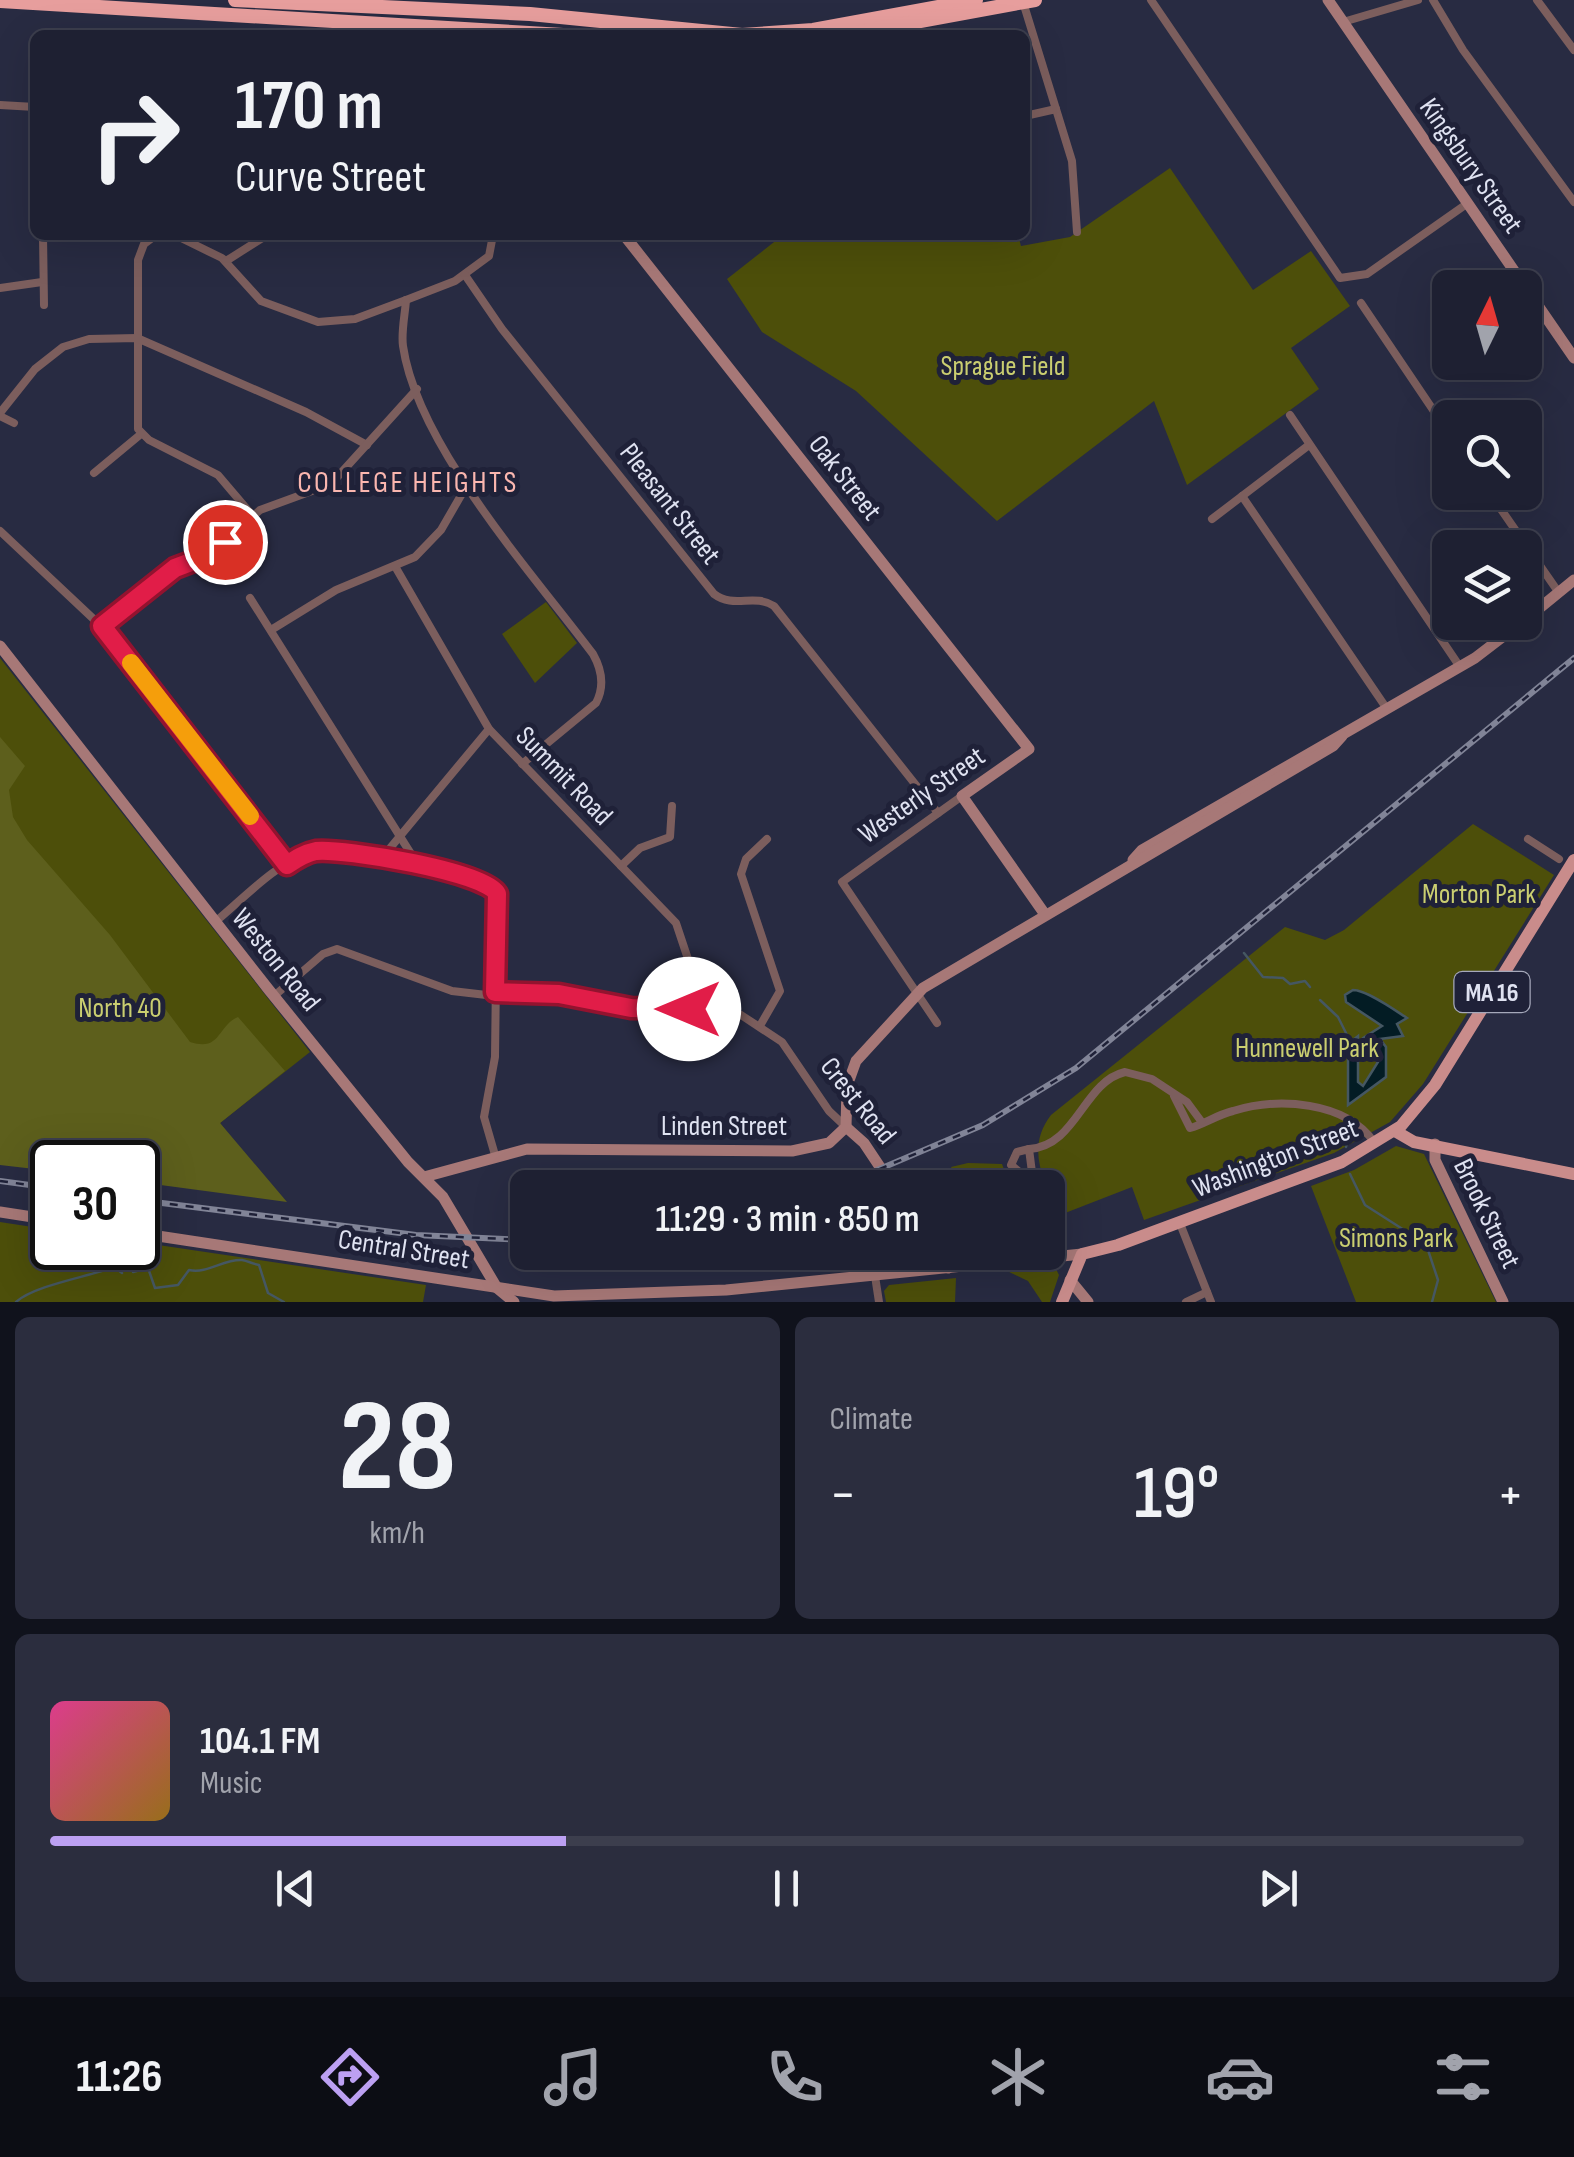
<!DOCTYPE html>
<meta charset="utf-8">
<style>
body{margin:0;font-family:"Sofia Sans Condensed",sans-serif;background:#2b2d3e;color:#f1f3f6;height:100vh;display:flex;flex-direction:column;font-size:38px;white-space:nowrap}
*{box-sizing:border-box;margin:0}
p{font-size:32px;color:#a1a3ac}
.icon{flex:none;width:55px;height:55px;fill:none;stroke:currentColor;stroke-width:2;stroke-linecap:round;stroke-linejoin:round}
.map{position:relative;height:1302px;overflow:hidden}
.details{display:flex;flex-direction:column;gap:15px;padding:15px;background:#10121c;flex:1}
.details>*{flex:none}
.banner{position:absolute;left:30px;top:30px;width:1000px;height:210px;border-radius:15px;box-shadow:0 10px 40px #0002,0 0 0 2px #3c3e4d;background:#1e2032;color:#f1f3f6;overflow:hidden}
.needle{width:65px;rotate:5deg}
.buttons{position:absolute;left:1432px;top:270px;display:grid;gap:20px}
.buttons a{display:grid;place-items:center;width:110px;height:110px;border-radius:15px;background:#1e2032;box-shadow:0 10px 40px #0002,0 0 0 2px #3c3e4d;font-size:50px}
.speed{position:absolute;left:30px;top:1140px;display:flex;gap:20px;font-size:50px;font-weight:700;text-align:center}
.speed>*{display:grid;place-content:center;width:130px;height:130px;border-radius:50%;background:#1e2032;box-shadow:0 10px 40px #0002,0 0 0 2px #3c3e4d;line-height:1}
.speed .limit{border:5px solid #111;border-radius:15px;background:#fff;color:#111}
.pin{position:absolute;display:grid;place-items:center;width:85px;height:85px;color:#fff;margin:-42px;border:5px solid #fff;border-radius:50%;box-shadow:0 2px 10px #0007}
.me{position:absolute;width:110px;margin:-55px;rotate:270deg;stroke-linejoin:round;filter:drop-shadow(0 0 8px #0008)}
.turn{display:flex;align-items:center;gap:35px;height:210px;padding:0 40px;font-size:45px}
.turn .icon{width:130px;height:130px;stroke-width:2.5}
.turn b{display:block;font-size:70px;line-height:85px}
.big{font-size:75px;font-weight:600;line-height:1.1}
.details .card{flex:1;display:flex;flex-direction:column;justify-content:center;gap:15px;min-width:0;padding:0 35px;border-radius:15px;background:#2b2d3e}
.details .dial{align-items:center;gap:0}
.dial b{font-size:130px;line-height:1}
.song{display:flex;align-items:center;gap:30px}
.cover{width:120px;height:120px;border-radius:15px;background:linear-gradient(135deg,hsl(330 70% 55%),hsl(40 70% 35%))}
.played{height:10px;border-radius:5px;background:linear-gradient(90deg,#bca0f2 35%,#3c3e4d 35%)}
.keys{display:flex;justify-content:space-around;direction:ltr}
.heat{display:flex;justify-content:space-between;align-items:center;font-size:55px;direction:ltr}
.details .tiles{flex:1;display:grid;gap:15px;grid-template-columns:1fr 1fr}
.card:last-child{grid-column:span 2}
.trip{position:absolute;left:510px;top:1170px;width:555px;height:100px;border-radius:15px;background:#1e2032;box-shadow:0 10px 40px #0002,0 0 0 2px #3c3e4d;font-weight:600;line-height:100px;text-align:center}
.tabs{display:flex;height:160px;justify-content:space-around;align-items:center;background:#0c0d14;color:#a1a3ac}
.tabs .icon{width:70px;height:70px}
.tabs .current{color:#bca0f2}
.tabs b{font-size:45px;color:#f1f3f6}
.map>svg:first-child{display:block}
.green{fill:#4d4f0a}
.forest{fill:#5d5f1c}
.water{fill:#031c24;stroke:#455762;stroke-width:2.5}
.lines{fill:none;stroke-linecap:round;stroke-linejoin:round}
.stream{stroke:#455762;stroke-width:2.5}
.street{stroke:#7c5e5d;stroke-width:8}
.secondary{stroke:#a77877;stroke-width:11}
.primary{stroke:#c98c8b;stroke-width:12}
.highway{stroke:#e79e9d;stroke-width:14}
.rail-casing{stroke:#818497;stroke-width:6}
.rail{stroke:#1f2138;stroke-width:2.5;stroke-dasharray:8;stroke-linecap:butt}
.route-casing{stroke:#92132f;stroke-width:25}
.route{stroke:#e11d48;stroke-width:18}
.slow{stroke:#f59e0b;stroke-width:18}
.labels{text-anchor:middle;stroke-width:10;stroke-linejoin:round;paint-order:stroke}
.shield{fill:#1f2138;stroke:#a5a8ba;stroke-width:2.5}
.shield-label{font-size:25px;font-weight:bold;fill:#dfe2f1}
.street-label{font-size:28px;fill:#dfe2f1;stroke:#1f2138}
.park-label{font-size:28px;fill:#cace70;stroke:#1f2138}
.neighbourhood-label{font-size:30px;letter-spacing:2.5px;fill:#fab6af;stroke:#1f2138}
</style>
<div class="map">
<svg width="1574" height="1302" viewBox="0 0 1574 1302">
<rect width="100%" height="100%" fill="#282b42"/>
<g class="green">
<path d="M1170 168 1253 290 1311 251 1350 306 1291 348 1319 389 1187 485 1154 401 997 521 856 391 762 332 727 279 783 235H1018L1021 246 1070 237Z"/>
<path d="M546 602 577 643 535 683 502 634Z"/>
<path d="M0 658 310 1052 220 1123 248 1159 0 1102Z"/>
<path d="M1473 824 1554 875 1423 1084 1390 1122 1334 1153 1144 1220 1132 1187 1060 1215C1044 1181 1025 1149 1051 1115L1285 927 1325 940 1344 930Z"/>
<path d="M1396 1146 1424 1154 1496 1302H1356L1311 1186 1354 1170Z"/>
<path d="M968 1163 1002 1164 1010 1187H962L951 1167Z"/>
<path d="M0 1222 52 1230V1248H138V1242L426 1285 423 1302H0Z"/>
<path d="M1055 1267 1059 1275 1050 1302H1042L1028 1281 1007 1271Z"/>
<path d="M956 1278 955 1302H886L884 1291 889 1285Z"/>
</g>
<path class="forest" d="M0 737 25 766 9 790 13 817 27 840 110 935 190 1042C221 1052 217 1026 238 1017L285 1071 220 1123 287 1202 138 1182V1162H52V1171L0 1165Z"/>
<path class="water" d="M1353 990C1367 990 1396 1011 1407 1018L1397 1024 1403 1036 1380 1039 1386 1047V1077L1348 1105V1044L1358 1036V1082L1363 1086 1378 1062 1366 1050 1363 1038 1382 1026 1346 1002 1345 995Z"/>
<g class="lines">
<g class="stream">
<path d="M1244 953 1263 977 1283 978 1290 984 1305 981 1310 987"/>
<path d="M1320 1000 1338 1017 1351 1043"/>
<path d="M1346 1147 1351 1124"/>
<path d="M1350 1174 1365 1205 1426 1244 1438 1280 1432 1302"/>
<path d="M133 1272 148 1268 155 1288 178 1285 189 1270C208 1274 223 1259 242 1260 248 1261 253 1264 259 1265L268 1293 284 1302"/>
<path d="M16 1302C35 1285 88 1277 114 1267L122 1273"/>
</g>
<g class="street">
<path d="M1151 0 1340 278 1367 274 1468 203"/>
<path d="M1433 0 1463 50 1574 202"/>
<path d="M1537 0 1574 50"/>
<path d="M1023 2 1072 161 1077 232"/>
<path d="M1343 22 1418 0"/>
<path d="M0 105 35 107"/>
<path d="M1025 116 1056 109"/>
<path d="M43 235 44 305"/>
<path d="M156 235 144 244 138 260V429L149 440 218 475 252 515"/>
<path d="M175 235 222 258 261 301 318 322 355 319 406 300 455 281 489 256 493 235"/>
<path d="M226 261 267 235"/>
<path d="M465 275 502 329 714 594C734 609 754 593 774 606L938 813"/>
<path d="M0 288 42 282"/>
<path d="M406 300C405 315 401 332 403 346 417 445 533 574 593 654 602 670 605 686 596 703L522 764"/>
<path d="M1361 303 1450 435"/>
<path d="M0 413 35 369 63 347 89 339 137 338 306 412 367 445"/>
<path d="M1290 415 1460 667"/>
<path d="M0 416 14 423"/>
<path d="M94 473 141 434"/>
<path d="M1489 492 1559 593"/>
<path d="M1242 496 1387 709"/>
<path d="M1212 519 1309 445"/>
<path d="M0 531 101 626 287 865"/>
<path d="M396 568 489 729 676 923 688 959 689 1009"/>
<path d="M250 598 418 865"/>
<path d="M101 626 175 568 215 550 260 510 331 484 417 389"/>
<path d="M271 630 336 590 415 557 441 530 467 485"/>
<path d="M1528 839 1559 859"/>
<path d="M381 859 489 729"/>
<path d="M621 866 640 848 670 837 672 806"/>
<path d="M215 922C242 900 276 863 309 853 337 844 462 871 491 884L497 898 495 1057 484 1117 495 1155"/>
<path d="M495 992 559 994 631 1008 714 1009 741 1015 782 1042 829 1111 846 1127"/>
<path d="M274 996 323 954 337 949 452 991 495 996"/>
<path d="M937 1023 842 882 962 796"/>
<path d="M761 1024 780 991 741 874 746 859 767 839"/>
<path d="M1174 1096 1190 1128C1204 1124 1217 1115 1233 1111 1278 1097 1345 1101 1374 1142"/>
<path d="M1029 1149C1077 1146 1083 1082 1125 1072L1152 1079 1187 1102 1201 1121"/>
<path d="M1033 1183 1011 1165 1017 1152 1029 1149 1034 1188"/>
<path d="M1048 1217 1065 1256"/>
<path d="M1179 1221 1211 1302"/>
<path d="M958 1267 967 1252"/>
<path d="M875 1276 879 1302"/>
<path d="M1186 1302 1207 1292"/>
</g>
<g class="secondary">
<path d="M1328 0 1574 358"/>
<path d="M624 235 1029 749 962 796 1044 913"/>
<path d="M1525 620 1574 580"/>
<path d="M0 646 269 990 408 1162 443 1197 497 1288 514 1302"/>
<path d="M1133 860 1142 850 1475 658 1522 622"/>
<path d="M846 1127 864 1143 894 1188"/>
<path d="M1435 1144V1160L1503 1302"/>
<path d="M424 1177 527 1149 792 1151 829 1143 846 1127 847 1086 856 1061 923 988 1333 746 1342 736"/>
<path d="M0 1212 52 1220"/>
<path d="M138 1233 554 1296 726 1290 1082 1254"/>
<path d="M938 1252 948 1268"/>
<path d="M1070 1280 1088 1302"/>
</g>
<g class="primary">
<path d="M1395 1131 1414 1142 1574 1174"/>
<path d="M1062 1302 1082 1254 1118 1245 1342 1162 1401 1126 1435 1085 1574 860"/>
</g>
<g class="highway">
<path d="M235 0 530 14 742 35 813 30 976 0"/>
<path d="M0 1 563 35"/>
<path d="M844 35 1035 0"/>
</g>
<g class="rail-casing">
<g id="rail">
<path d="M0 1181 52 1188"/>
<path d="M835 1188 983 1125 1076 1068 1574 658"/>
<path d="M138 1200 416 1235 528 1240"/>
</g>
</g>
<use href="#rail" class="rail"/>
</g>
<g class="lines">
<g class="route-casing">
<path id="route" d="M225 542 204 557 175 568 102 626 287 865C296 859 305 853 316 851 343 848 488 872 497 894L495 992 559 994 631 1008 689 1009"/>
</g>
<use href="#route" class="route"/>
<path class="slow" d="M131 663 250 816"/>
</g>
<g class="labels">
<rect class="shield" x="1454.5" y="972" width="75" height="40" rx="8"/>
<g class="shield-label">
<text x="1492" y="1001">MA 16</text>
</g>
<g class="street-label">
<text transform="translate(1472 165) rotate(55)" y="10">Kingsbury Street</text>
<text transform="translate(846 477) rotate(52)" y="10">Oak Street</text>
<text transform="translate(671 503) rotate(52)" y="10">Pleasant Street</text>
<text transform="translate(565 775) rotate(46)" y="10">Summit Road</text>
<text transform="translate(921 794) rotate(-35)" y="10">Westerly Street</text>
<text transform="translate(277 959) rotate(51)" y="10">Weston Road</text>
<text transform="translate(859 1100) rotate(51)" y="10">Crest Road</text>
<text x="724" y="1135">Linden Street</text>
<text transform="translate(1275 1157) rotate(-21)" y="10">Washington Street</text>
<text transform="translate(1488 1213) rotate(64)" y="10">Brook Street</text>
<text transform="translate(404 1248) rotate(9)" y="10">Central Street</text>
</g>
<g class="park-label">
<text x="1003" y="375">Sprague Field</text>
<text x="1479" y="903">Morton Park</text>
<text x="120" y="1017">North 40</text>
<text x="1307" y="1057">Hunnewell Park</text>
<text x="1396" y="1247">Simons Park</text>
</g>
<g class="neighbourhood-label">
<text x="408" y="492">COLLEGE HEIGHTS</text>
</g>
</g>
</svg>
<div class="buttons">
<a><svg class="needle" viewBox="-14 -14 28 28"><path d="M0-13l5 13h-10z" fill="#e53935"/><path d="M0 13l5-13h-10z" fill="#a1a3ac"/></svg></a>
<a><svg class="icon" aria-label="search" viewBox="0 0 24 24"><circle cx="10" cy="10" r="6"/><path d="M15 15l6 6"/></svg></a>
<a><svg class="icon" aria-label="layers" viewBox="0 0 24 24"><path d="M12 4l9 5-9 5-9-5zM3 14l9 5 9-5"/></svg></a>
</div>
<div class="speed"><div class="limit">30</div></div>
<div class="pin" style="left:225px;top:542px;background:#d93025"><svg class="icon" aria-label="arrive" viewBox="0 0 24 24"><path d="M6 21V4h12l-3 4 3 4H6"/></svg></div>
<svg class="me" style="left:689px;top:1009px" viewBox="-20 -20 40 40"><circle r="19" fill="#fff"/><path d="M0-13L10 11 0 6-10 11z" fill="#e11d48"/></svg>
<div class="trip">11:29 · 3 min · 850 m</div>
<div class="banner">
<div class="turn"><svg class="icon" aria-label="right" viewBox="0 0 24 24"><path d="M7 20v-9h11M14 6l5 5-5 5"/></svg><div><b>170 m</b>Curve Street</div></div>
</div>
</div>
<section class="details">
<div class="tiles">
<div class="card dial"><b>28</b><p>km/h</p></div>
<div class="card"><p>Climate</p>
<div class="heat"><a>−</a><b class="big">19°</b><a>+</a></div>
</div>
<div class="card">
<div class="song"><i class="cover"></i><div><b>104.1 FM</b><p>Music</p></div></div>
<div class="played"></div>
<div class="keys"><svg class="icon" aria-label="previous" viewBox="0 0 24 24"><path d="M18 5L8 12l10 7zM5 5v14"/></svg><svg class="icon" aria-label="pause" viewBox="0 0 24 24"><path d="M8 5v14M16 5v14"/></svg><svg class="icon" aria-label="next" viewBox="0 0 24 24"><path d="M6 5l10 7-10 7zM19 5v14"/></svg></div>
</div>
</div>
</section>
<nav class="tabs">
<b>11:26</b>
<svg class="icon current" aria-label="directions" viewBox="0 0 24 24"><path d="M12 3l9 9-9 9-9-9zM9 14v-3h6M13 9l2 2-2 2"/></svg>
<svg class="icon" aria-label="music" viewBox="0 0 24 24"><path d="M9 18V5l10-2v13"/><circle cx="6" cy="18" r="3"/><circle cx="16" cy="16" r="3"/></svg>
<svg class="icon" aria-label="phone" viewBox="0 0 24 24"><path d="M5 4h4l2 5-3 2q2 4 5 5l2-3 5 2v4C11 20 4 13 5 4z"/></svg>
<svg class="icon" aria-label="climate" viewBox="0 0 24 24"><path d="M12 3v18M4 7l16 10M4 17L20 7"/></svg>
<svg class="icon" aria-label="car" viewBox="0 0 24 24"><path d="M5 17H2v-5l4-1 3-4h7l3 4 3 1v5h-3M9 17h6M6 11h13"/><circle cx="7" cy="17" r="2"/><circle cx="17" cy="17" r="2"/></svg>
<svg class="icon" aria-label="filters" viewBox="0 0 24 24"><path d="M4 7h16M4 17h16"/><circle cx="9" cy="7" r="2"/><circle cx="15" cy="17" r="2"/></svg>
</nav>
